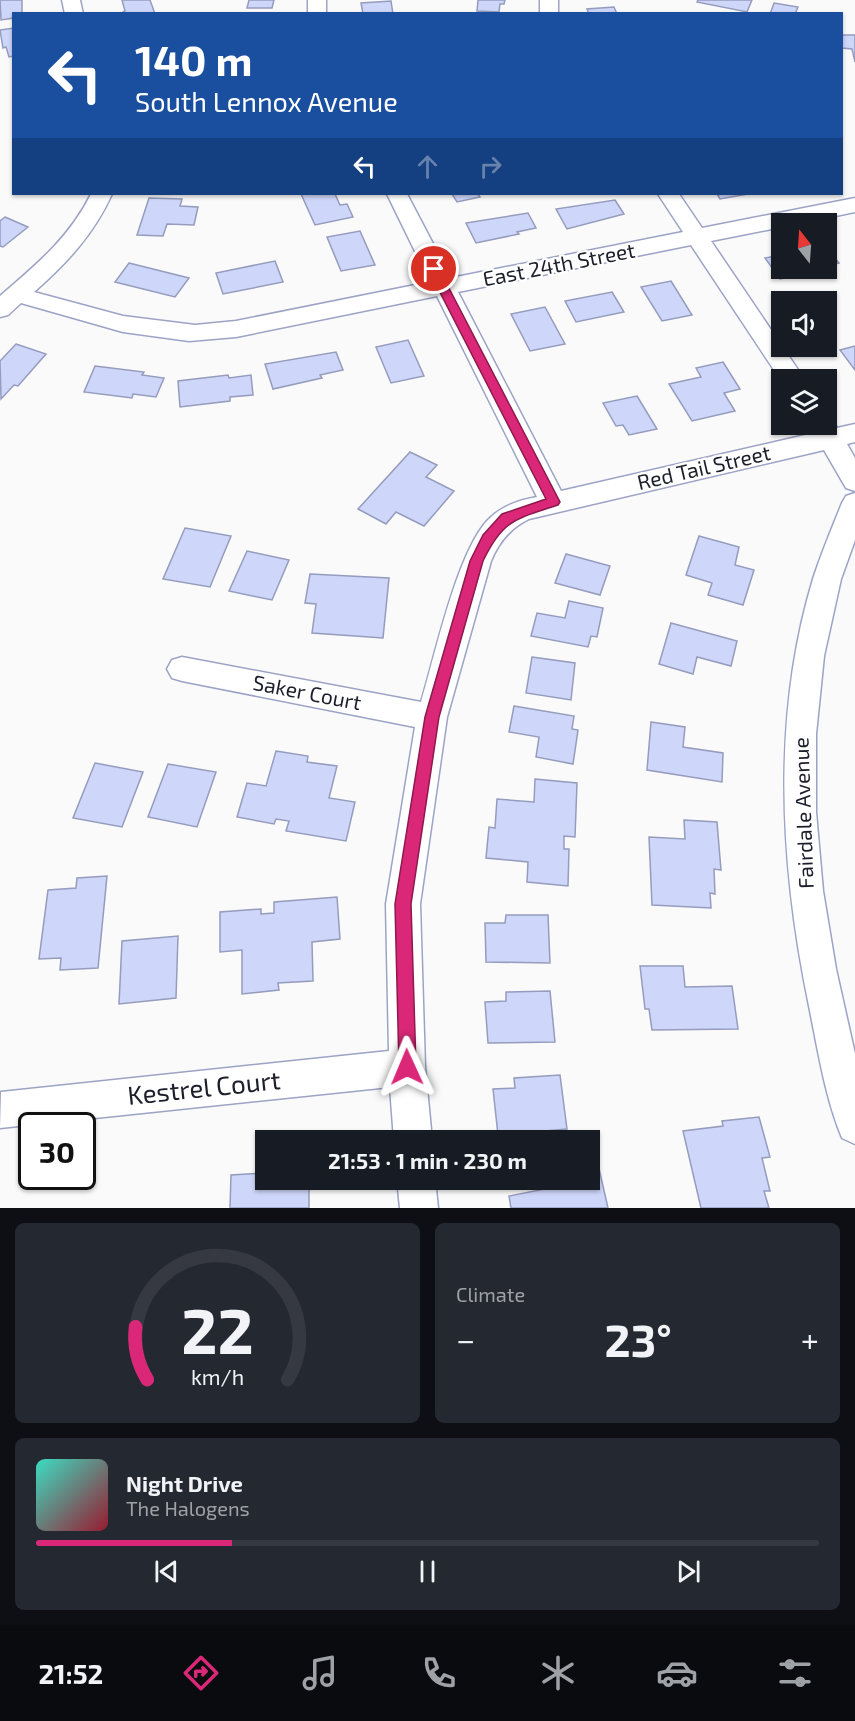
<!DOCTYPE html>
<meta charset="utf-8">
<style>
body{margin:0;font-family:"Exo 2",sans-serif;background:#242831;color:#f1f3f6;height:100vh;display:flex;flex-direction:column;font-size:22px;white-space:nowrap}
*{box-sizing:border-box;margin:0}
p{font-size:20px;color:#9ea1a6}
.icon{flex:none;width:33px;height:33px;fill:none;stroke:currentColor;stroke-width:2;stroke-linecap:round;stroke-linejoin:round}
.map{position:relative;height:1208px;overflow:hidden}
.side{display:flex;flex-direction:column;gap:15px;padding:15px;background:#0d0f14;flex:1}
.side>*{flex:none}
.guide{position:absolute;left:12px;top:12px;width:831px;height:183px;border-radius:0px;box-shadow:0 2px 4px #0004;background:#1a4fa0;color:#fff;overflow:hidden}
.needle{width:39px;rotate:343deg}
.controls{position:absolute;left:771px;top:213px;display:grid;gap:12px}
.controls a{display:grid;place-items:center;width:66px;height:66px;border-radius:0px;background:#171b24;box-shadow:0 2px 4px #0004;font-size:30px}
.speed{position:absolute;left:18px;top:1112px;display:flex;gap:12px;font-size:30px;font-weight:700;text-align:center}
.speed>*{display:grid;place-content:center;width:78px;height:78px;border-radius:50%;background:#171b24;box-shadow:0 2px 4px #0004;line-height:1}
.speed .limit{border:3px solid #111;border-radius:9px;background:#fff;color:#111}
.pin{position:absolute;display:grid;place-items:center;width:51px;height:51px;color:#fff;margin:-26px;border:3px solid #fff;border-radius:50%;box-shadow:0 2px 6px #0007}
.me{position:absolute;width:66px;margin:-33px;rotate:359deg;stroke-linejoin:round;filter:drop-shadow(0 0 4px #0008)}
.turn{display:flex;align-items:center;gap:21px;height:126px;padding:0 24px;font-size:27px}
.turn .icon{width:78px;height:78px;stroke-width:2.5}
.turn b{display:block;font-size:42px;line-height:51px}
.lanes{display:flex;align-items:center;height:57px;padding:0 24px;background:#0003;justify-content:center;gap:30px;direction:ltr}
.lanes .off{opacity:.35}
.big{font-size:45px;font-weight:700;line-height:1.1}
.side .tile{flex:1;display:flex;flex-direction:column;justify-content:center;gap:9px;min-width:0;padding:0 21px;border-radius:9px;background:#242831}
.side .dial{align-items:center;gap:0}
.dial svg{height:156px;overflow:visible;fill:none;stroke:#363941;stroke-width:7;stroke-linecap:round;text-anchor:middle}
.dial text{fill:#f1f3f6;stroke:none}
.song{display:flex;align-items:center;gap:18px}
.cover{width:72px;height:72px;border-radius:9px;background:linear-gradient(135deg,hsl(170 70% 55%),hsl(350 70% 35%))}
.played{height:6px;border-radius:3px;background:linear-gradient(90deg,#db2777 25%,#363941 25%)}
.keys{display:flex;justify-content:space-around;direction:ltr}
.heat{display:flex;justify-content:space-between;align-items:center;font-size:33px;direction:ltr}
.side .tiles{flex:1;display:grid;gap:15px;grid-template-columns:1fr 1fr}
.tile:last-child{grid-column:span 2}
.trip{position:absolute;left:255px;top:1130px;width:345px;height:60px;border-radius:0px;background:#171b24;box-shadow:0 2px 4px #0004;font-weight:700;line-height:60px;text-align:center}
.tabs{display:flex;height:96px;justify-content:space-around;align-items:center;background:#090b0e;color:#9ea1a6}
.tabs .icon{width:42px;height:42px}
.tabs .on{color:#db2777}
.tabs b{font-size:27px;color:#f1f3f6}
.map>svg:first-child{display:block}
.building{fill:#ced6f9;stroke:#959cbd;stroke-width:1.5}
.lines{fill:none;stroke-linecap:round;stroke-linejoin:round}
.minor-casing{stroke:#9ca3c5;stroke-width:3}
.minor{fill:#fff;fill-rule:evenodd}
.route{fill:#db2777;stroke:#8e194d;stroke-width:1.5}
.labels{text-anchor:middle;stroke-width:4.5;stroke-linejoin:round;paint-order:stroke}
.street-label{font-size:21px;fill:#1c1f2b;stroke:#fff}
.near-street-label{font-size:26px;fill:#1c1f2b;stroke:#fff}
</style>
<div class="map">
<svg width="855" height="1208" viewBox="0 0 855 1208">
<rect width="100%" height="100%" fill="#fafafa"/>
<g class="building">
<path d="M0 0H22V14H14V18L1 20Z"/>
<path d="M122 0H150L155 14H120L125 11Z"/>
<path d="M249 0H274L272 8H247Z"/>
<path d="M478 0H505L504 4H500L499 12 477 11Z"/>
<path d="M698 0H752L747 12 697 2Z"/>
<path d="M391 1 393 14H363L361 3Z"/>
<path d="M774 3 798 7 795 14H770Z"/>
<path d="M614 7 617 14H589L587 9Z"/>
<path d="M14 28V56L9 57 6 47 3 48 0 30Z"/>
<path d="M842 35H855V62L852 49 842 48Z"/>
<path d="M301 194H335L340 205 347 204 353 217 315 225Z"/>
<path d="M452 194H478L480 197 457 202Z"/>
<path d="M717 194H748L720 199Z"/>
<path d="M149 198 182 199 180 206 198 207 194 225 167 224 163 236 137 235Z"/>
<path d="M615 200 624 214 567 229 556 209Z"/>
<path d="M528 213 536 228 517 232 519 234 476 243 466 223Z"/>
<path d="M5 217 28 227 3 247 0 246V221Z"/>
<path d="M360 231 375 265 341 271 327 237Z"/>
<path d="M826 248H827L839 263 826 266Z"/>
<path d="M782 255V268L822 270 780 279 765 258Z"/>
<path d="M275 261 283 282 223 294 216 273Z"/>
<path d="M129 263 189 278 175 297 115 282Z"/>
<path d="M671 281 692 315 662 321 641 287Z"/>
<path d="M612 292 624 312 576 322 565 301Z"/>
<path d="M545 307 565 344 530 351 511 314Z"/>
<path d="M408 340 424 376 391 383 376 347Z"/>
<path d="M16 344 46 354 18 386 14 385 1 399 0 361Z"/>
<path d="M855 346V370L840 350Z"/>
<path d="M336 352 343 370 320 375 322 378 273 389 265 364Z"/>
<path d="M723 362 740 389 724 393 735 411 692 421 669 384 701 377 696 368Z"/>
<path d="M95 366 144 372 142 375 164 378 156 397 133 394 132 398 84 392Z"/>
<path d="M228 375 229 378 251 375 253 395 230 397V401L180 407 178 381Z"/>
<path d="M637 396 657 429 629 435 623 425 616 426 603 403Z"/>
<path d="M410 452 437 465 426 477 454 491 424 526 396 512 386 524 358 509Z"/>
<path d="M185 528 231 536 210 587 163 579Z"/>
<path d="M699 536 739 547 735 565 754 570 743 605 708 595 712 583 686 575Z"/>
<path d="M247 551 289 560 272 600 229 591Z"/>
<path d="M566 554 610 566 600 595 555 583Z"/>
<path d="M310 574 389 578 383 638 312 633 316 604 305 603Z"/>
<path d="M569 601 603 608 597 637 591 636 588 647 531 636 537 613 565 618Z"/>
<path d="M671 623 737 641 731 666 697 657 693 674 659 664Z"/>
<path d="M532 657 575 663 571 700 526 693Z"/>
<path d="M514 706 574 716 572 729 578 730 573 764 536 757 539 737 509 732Z"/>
<path d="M651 722 685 727 683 747 723 753 722 782 647 770Z"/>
<path d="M276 751 308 756 307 762 337 766 329 798 355 802 346 841 286 831 289 821 276 819 274 824 237 817 247 783 266 786Z"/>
<path d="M95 763 143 772 122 827 73 818Z"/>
<path d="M168 764 216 772 197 827 148 817Z"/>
<path d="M535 779 577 783 575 837 564 836V849H569L568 886 527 882 528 862 486 858 489 827 495 828 497 799 534 802Z"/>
<path d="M684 820 717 822 721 870 714 869 715 894 710 893 711 908 652 905 649 837 685 839Z"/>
<path d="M107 876 98 968 60 970 61 958 39 959 48 890 76 888 77 878Z"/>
<path d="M337 897 340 939 312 942 313 981 278 983 279 990 242 994V950L220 952V912L261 909V914L274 913V902Z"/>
<path d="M506 915H548L550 963 486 962 485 923H505Z"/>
<path d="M178 936 176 998 119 1004 122 941Z"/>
<path d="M640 966H683L685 987 732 986 738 1029 652 1030 649 1009H645Z"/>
<path d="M550 991 555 1042 488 1043 485 1002 506 1001V992Z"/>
<path d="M560 1075 567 1129 498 1135 493 1089 515 1088 514 1078Z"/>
<path d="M759 1117 770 1157 762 1158 770 1191H764L769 1208H701L683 1131 723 1126 722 1121Z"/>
<path d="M595 1151 608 1208H511L509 1196 555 1187 553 1179H590V1152Z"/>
<path d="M266 1173V1179L271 1181 309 1180V1208H230L231 1175Z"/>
</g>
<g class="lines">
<g class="minor-casing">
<g id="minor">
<path d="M62 0H80L83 14H65Z"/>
<rect x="308" y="0" width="18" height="14"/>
<rect x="540" y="0" width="18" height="14"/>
<path d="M91 194H112C94 234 67 263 34 292L123 316 195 325 236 321 430 282 387 194H407L451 278 683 232 658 194H679L702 228 855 198V212L797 224H782V227L711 241 805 380H782V382L691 245 458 292 561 491 814 433 810 424H826V416L831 417 837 428 855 424V442L847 444 855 458V491L846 488 824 450 529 519C510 528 499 542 491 561L447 717 420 904 425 1067 432 1140H394L390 1087 0 1128 1 1092 389 1051 386 904 415 727 182 681 172 678 167 669 172 660 182 657 421 702C435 657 458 546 491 517 504 505 520 500 537 497L437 296 236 337 189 341 123 332 21 303 8 315 0 317V296C36 265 70 237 91 194Z"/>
<path d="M855 493V540L841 579 824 656 816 734V812L823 891 836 969 855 1054V1144L842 1138C825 1097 818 1050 809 1006 780 866 771 718 813 579 821 554 832 528 842 503L846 496Z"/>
<path d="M397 1179H435L438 1208H400Z"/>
</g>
</g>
<use href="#minor" class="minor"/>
</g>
<path class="route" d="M434 266 439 269 560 502 558 505C516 519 503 519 483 561L439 717 411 904 416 1067 413 1073 407 1075 401 1073 399 1067 395 904 425 717 470 561 483 535 502 514 546 499 428 269Z"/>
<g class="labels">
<g class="street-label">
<text transform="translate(559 265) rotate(-11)" y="7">East 24th Street</text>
<text transform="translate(704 468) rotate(-13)" y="7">Red Tail Street</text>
<text transform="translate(307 693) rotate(11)" y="7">Saker Court</text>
<text transform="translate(804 813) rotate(-92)" y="7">Fairdale Avenue</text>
</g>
<g class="near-street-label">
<text transform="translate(204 1088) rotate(-6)" y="9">Kestrel Court</text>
</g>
</g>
</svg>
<div class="controls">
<a><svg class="needle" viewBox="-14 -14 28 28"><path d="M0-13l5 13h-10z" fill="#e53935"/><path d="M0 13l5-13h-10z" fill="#9ea1a6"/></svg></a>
<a><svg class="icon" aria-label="sound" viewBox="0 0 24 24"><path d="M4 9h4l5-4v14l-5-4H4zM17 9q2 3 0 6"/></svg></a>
<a><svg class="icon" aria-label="layers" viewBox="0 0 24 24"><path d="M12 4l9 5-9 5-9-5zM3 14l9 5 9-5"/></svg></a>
</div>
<div class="speed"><div class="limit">30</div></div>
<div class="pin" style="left:434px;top:269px;background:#d93025"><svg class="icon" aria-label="arrive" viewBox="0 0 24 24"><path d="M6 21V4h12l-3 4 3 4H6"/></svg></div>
<svg class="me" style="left:407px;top:1067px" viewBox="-20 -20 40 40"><path d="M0-17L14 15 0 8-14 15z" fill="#db2777" stroke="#fff" stroke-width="4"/></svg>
<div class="trip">21:53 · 1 min · 230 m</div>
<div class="guide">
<div class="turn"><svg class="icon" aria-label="left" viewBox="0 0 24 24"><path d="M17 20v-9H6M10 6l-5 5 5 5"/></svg><div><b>140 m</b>South Lennox Avenue</div></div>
<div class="lanes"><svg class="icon" aria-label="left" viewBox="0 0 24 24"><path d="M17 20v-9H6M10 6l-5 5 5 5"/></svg><svg class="icon off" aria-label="ahead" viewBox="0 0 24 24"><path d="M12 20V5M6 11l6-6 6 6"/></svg><svg class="icon off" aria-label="right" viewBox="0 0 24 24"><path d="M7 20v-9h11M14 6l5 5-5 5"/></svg></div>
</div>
</div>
<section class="side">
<div class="tiles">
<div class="tile dial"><svg viewBox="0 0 100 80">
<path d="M14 69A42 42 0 1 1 86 69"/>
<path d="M14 69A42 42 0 0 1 8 42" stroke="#db2777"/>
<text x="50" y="56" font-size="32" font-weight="700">22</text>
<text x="50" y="72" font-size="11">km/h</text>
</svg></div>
<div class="tile"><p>Climate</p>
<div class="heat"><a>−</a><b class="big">23°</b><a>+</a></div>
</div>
<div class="tile">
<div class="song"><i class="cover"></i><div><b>Night Drive</b><p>The Halogens</p></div></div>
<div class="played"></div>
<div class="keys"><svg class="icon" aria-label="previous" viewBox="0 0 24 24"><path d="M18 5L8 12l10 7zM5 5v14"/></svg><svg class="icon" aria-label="pause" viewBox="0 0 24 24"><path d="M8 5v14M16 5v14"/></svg><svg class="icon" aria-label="next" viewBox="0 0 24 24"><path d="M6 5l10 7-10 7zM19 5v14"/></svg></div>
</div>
</div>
</section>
<nav class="tabs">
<b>21:52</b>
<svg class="icon on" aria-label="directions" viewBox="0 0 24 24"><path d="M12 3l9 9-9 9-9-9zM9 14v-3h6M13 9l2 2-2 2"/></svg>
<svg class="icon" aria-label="music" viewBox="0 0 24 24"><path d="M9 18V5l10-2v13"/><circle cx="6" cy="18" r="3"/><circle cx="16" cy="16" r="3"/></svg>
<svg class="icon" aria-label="phone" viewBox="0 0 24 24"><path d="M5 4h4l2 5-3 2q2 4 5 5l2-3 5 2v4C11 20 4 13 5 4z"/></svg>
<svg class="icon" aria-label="climate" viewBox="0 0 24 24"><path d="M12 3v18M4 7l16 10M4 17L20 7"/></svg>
<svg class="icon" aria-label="car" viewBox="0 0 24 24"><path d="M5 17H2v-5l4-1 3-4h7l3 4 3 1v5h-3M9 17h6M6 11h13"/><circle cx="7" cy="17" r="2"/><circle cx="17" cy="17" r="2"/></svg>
<svg class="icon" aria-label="filters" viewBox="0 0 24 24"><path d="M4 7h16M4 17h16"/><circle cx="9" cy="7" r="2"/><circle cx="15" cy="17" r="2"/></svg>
</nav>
